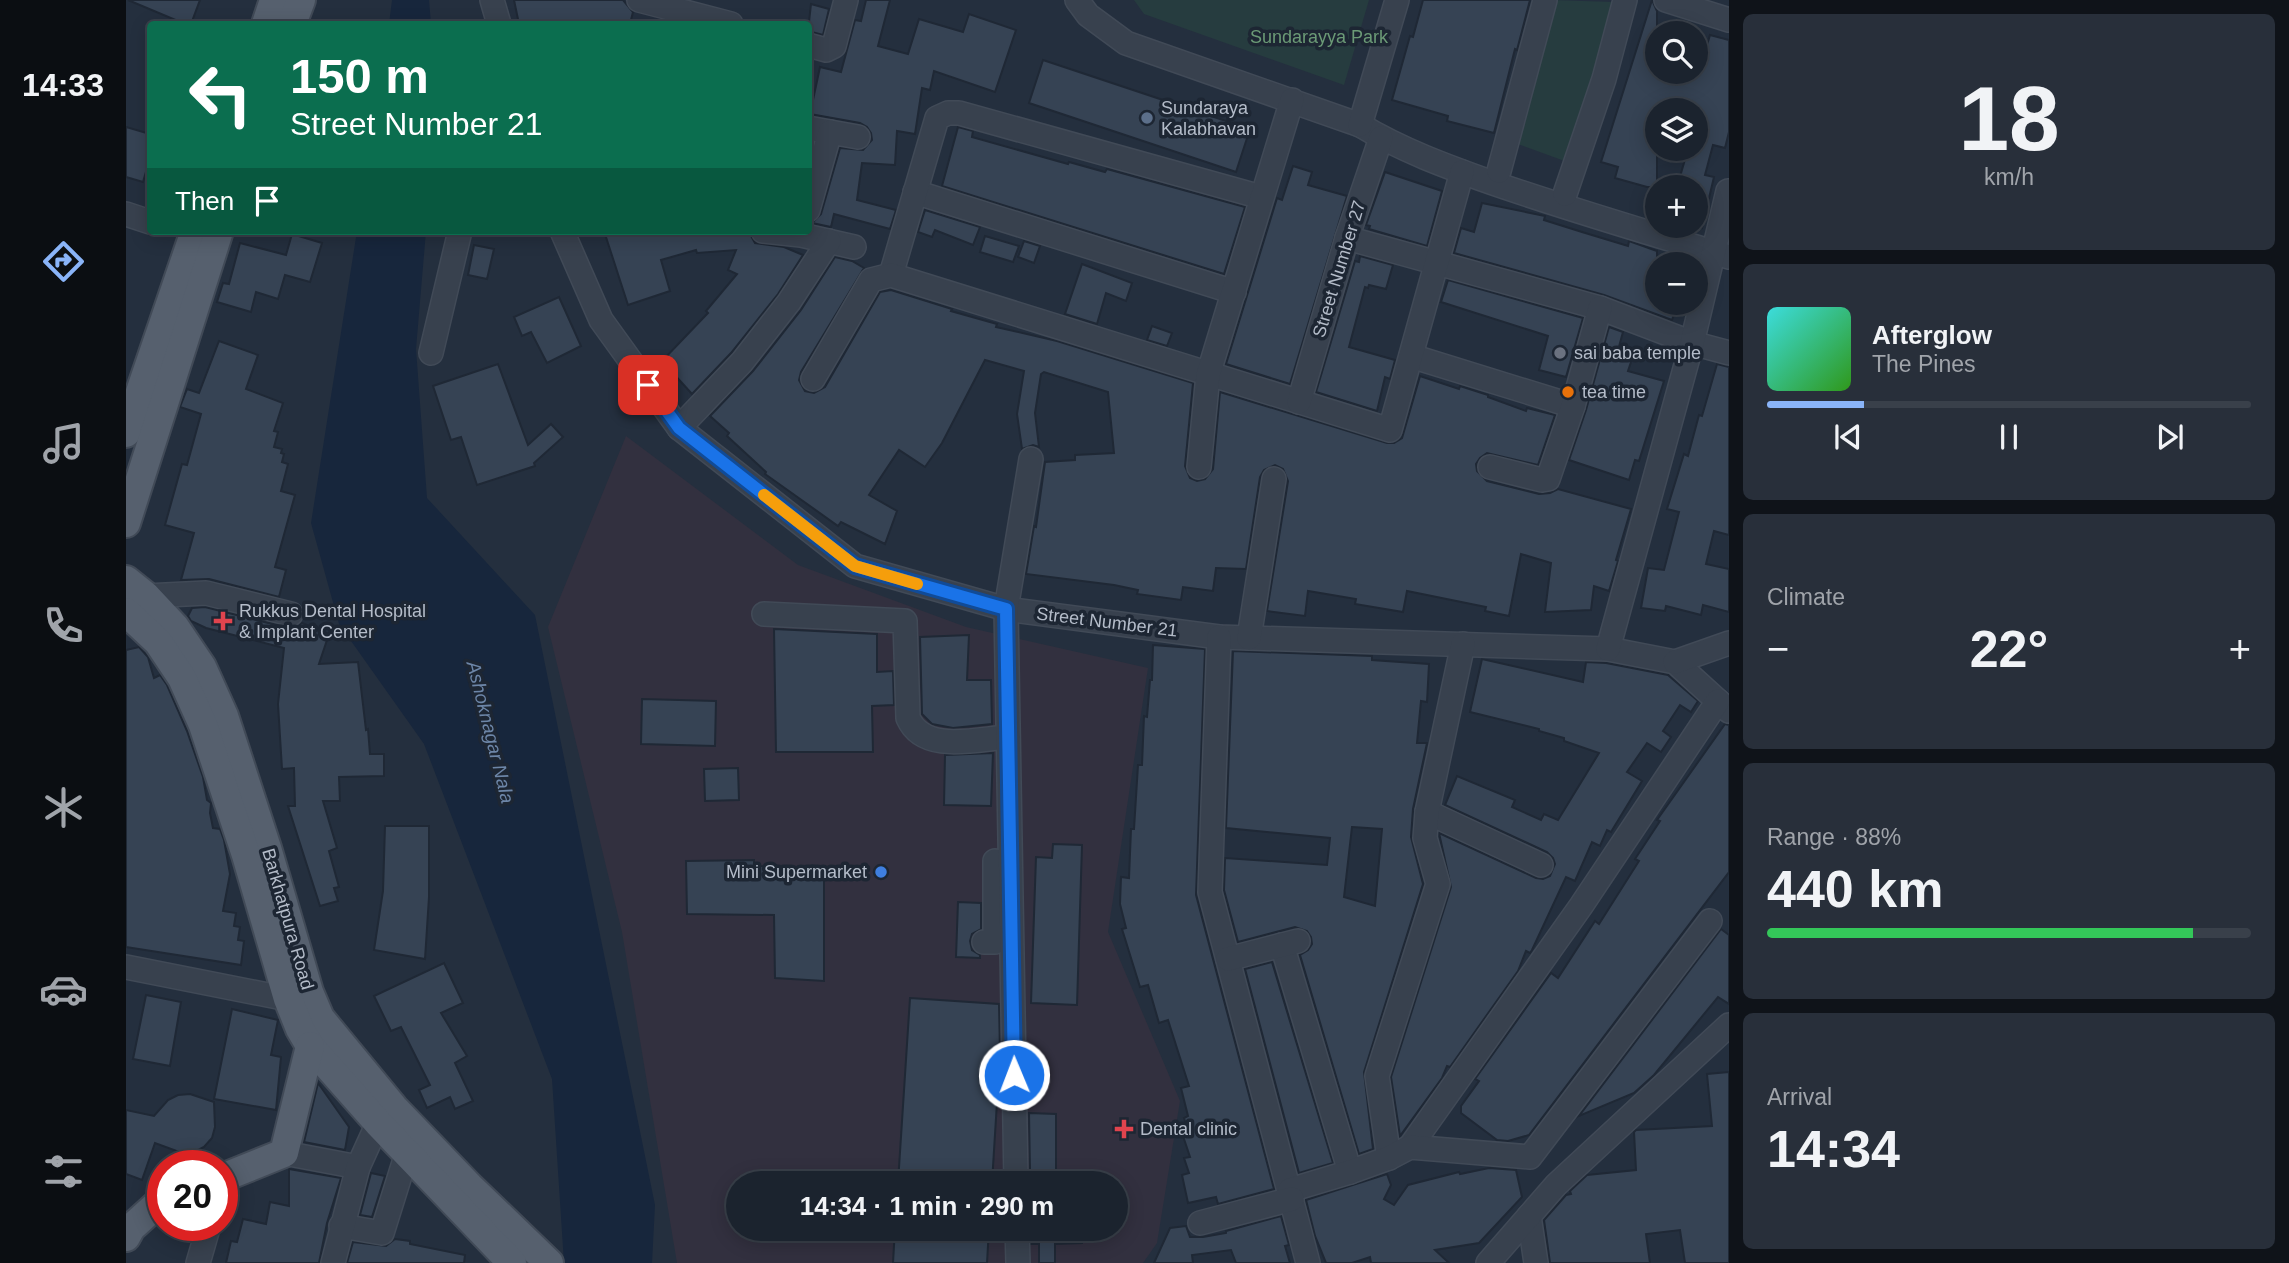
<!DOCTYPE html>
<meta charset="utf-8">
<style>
body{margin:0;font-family:Arial,sans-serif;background:#282f3a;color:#f1f3f6;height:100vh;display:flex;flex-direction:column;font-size:26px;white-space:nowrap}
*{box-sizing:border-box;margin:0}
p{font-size:23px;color:#a0a4aa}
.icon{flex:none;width:38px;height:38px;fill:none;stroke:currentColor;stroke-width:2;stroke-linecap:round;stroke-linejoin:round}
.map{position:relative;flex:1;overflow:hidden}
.side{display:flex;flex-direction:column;gap:14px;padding:14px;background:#0f1319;width:560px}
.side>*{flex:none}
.guide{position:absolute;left:21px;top:21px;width:665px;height:214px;border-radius:7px;box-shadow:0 4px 18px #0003,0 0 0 2px #39404a;background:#0b6e4f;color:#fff;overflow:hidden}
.controls{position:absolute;left:1519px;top:21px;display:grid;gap:14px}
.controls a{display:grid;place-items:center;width:63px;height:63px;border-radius:50%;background:#1b232e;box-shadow:0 4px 18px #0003,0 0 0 2px #39404a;font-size:35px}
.speed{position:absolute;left:21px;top:1150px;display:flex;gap:14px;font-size:35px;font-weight:700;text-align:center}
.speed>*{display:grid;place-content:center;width:91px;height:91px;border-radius:50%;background:#1b232e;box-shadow:0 4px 18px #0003,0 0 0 2px #39404a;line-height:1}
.speed .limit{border:10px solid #d22;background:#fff;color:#111}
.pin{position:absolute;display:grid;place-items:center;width:60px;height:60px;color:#fff;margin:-30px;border-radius:14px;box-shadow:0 4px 10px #0006}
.me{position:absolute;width:77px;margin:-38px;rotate:359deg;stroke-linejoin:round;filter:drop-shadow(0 0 5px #0008)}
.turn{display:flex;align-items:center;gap:24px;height:147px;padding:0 28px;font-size:32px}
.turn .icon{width:91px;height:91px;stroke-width:2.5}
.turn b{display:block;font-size:49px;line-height:60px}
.then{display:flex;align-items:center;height:66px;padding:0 28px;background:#0003;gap:14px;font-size:26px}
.big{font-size:52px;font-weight:600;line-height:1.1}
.side .widget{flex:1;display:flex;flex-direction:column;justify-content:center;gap:10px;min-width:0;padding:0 24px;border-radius:10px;background:#282f3a}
.side .dial{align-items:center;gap:0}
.dial b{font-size:91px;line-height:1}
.song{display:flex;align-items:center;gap:21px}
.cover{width:84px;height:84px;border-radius:10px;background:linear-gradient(135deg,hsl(180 70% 55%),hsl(110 70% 35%))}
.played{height:7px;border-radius:4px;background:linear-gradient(90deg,#8ab4f8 20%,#39404a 20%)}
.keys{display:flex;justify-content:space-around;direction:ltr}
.heat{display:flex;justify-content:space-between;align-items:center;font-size:38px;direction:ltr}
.charge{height:10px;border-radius:5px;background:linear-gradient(90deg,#34c759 88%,#39404a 0)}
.trip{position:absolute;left:600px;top:1171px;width:402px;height:70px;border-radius:35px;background:#1b232e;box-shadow:0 4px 18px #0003,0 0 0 2px #39404a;font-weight:600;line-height:70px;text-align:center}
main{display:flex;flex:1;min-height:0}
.tabs{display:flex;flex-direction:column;width:126px;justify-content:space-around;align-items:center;background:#0b0e12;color:#a0a4aa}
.tabs .icon{width:49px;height:49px}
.tabs .current{color:#8ab4f8}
.tabs b{font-size:32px;color:#f1f3f6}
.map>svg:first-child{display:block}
.medical{fill:#32303f;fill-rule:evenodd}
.green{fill:#263c3f}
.water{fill:#17263c}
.building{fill:#364354;stroke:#1f2835;stroke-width:2;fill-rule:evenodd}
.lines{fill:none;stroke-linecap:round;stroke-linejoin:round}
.minor-casing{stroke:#414a57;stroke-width:26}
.major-casing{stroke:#414a57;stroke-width:32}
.minor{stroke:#38414e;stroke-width:23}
.major{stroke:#56606e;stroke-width:28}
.route-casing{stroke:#114b97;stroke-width:18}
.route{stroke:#1a73e8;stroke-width:12}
.slow{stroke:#f59e0b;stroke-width:12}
.service-dot{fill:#5c6f8a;stroke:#1d2633;stroke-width:2.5}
.worship-dot{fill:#6b7280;stroke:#1d2633;stroke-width:2.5}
.food-dot{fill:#e8710a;stroke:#1d2633;stroke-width:2.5}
.health-dot{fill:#e0444e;stroke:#1d2633;stroke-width:2.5}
.shop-dot{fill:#3f7fe0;stroke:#1d2633;stroke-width:2.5}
.labels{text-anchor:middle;stroke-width:7;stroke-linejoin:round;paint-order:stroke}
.park-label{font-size:18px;fill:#6b9a76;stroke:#1d2633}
.poi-label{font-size:18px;fill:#b4bcc9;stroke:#1d2633;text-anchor:start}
.street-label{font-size:18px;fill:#b4bcc9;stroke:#1d2633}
.water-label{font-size:19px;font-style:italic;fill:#6d86a8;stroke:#1d2633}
</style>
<main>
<nav class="tabs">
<b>14:33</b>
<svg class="icon current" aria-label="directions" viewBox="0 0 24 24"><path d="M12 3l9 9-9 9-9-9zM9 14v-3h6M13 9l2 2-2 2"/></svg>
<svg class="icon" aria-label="music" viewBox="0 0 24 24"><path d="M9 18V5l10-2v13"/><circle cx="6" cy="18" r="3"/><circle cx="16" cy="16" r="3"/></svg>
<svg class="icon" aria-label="phone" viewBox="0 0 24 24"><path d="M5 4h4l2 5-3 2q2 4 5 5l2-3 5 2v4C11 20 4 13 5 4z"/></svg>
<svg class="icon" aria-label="climate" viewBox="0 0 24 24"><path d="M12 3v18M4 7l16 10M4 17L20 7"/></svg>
<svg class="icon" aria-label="car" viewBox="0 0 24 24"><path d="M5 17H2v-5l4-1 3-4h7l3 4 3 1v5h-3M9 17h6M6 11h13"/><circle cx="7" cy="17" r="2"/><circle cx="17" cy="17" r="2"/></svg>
<svg class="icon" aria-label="filters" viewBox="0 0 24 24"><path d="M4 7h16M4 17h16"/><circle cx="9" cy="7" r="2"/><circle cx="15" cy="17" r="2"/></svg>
</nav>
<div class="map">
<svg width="1603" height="1263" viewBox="0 0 1603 1263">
<rect width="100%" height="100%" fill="#242f3e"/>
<path class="medical" d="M500 436 672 565 840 627 1022 668 982 932 1054 1101 1031 1243 1017 1263H551L496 932 422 627ZM612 1183H990V1228H612Z"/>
<g class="green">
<path d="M1008 0H1243L1218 85 1018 14Z"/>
<path d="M1426 0 1488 2 1444 163 1389 143Z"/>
</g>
<g class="water">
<path d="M266 0H303L305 24H263Z"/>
<path d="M231 231H300L290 349 301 498 409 615 529 1205 526 1263H438L426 1079 298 744 213 624 185 523Z"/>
</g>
<g class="building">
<path d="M2 0H74L65 24H59Z"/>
<path d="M388 0H497L507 12 504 24H393Z"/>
<path d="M740 0H764L752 46 782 54 793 19 837 32 843 14 890 30 869 92 808 71 804 90 796 88 789 134 771 131 769 165 736 163 731 200 770 210 764 229 708 214 705 227 686 223 695 214 714 148 737 150 746 140 745 133 741 127 734 123 684 114 694 67 715 72 729 20 735 21Z"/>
<path d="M1297 0H1404L1391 50 1389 49 1368 133 1321 121 1322 116 1266 100 1284 36 1287 37Z"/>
<path d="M1526 0 1531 11V72H1573L1584 35 1603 40V132L1599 148 1587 145 1579 175 1588 177 1576 228 1570 227V187H1551L1562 149H1570V110H1531V187H1521L1489 178 1492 167 1475 162Z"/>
<path d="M685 4 703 9 697 35 682 31Z"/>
<path d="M917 60 1124 129 1110 172 903 103Z"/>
<path d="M0 127 24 134V158L17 182 0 177Z"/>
<path d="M832 127 847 131 846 137 942 164 943 162 979 172 981 169 1119 207 1098 274 816 186Z"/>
<path d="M1167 166 1186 172 1182 185 1221 196 1164 384 1100 364 1151 198 1156 200Z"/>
<path d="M1259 172 1316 191 1301 246 1243 229 1244 226 1240 225Z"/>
<path d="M1356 203 1419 216 1418 220 1456 232 1502 246 1503 241 1531 251V303H1552L1546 320 1478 295 1328 253 1335 228 1348 232Z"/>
<path d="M799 210 854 227 847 245 809 230 806 237 792 232Z"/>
<path d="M490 231H616L624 234 629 243 658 247 677 255 652 294 605 353 566 394 536 361 582 313 580 311 611 274 602 270 610 250 571 253 570 250 535 260 544 291 502 305 479 234Z"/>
<path d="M166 234 196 243 184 282 159 275 152 299 130 292 125 312 91 302 97 283 103 284 114 243 160 255Z"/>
<path d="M859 236 893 246 887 262 854 252Z"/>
<path d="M898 241 914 246 908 263 892 257Z"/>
<path d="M348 245 368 249 361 279 342 275Z"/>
<path d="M1234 256 1267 265 1260 289 1243 285 1242 288 1239 287 1223 347 1269 360 1264 379 1259 377 1251 411 1190 392 1229 261 1233 262Z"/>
<path d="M709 257 726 261 738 268 675 372 673 380 679 391 688 393 699 387 754 292 765 290 826 309 825 311 839 315 871 324 870 327 931 341 1067 383 1059 466 1064 478 1071 481 1079 479 1087 469 1094 392 1261 443H1268L1276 438 1294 376 1333 389 1334 386 1362 395V397L1400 411 1401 408 1429 415 1412 465 1361 453 1354 458 1350 464 1351 471 1361 481 1413 494 1424 493 1432 489 1505 509 1490 560 1492 561 1483 591 1468 586 1465 610 1419 612 1425 563 1395 554 1383 616 1359 611 1360 607 1281 591 1277 612 1229 604 1230 599 1182 591 1179 616 1141 611 1162 481 1157 469 1149 465 1138 470 1134 477 1120 569 1090 568 1087 591 1057 587 1055 600 1011 594 1012 590 988 585 900 574 908 526 910 527 919 462 949 460V455L988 453 982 392 918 372 915 374 909 413 913 447 907 445 896 449 891 414 898 371 859 360 816 443 799 467 773 450 743 495 771 511 759 544 715 522 712 526 639 474 640 472 601 436 603 433 584 416 627 371 675 310Z"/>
<path d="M956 264 1006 283 1000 301 980 293 971 324 939 314Z"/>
<path d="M1322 280 1457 318 1440 377 1413 370 1422 336 1315 302Z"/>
<path d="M433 297 455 346 421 363 405 332 396 336 388 317Z"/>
<path d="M1026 326 1046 333 1041 346 1021 340Z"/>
<path d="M1483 327 1497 332 1491 354 1506 359 1502 371 1538 381 1513 461 1509 460 1503 480 1443 460 1460 410Z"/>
<path d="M93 341 132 355 120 389 157 403 148 431 152 432 148 447 156 449 155 453 158 454 156 462 162 464 155 491 169 495 149 567 160 570 153 597 83 579 55 580 68 533 39 525 56 464 61 465 75 414 54 407 61 389 73 393Z"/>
<path d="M372 364 402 445 425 424 437 437 408 463 409 466 351 485 335 437 325 440 307 386Z"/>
<path d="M1591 364 1603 367V535L1588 531 1580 564 1603 569V612L1577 605 1575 615 1540 606 1539 611 1515 608 1522 568 1538 570 1553 512 1541 509 1558 454 1562 456 1573 415 1576 416Z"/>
<path d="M79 607 162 628 170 627 176 623 203 634 193 664 232 662 240 730 242 729 244 754H258V776L213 777 214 801H197L211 848 203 851 213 887 208 888 212 901 194 906 162 806H169L168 768 156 769 152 704 158 648 80 628 65 621 62 616 66 608Z"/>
<path d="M648 629 751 634V672L767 671 768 705 746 706 747 752H650Z"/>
<path d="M843 635 841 680H865L866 724 827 728 806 724 796 714 794 637Z"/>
<path d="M1027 645 1079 649 1070 895 1148 1189 1092 1204 1090 1197 1062 1203 1056 1175 1063 1173 1058 1158 1064 1157 1057 1136 1063 1134 1058 1118 1062 1116 1055 1088 1063 1086 1042 1020 1033 1023 1022 985 1014 987 996 929 1000 928 994 904 995 877 1003 878 1005 829H1008L1012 765H1016L1018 716 1021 717 1024 680H1026Z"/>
<path d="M13 647 22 657 28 678 34 675 41 685 61 731 77 777 81 800 85 803 84 813 87 828 94 829 98 840 104 874 97 911 110 913 108 926 114 927 112 940 118 941 115 965 0 947V650Z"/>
<path d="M1107 651 1246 656V660L1303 664 1301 702 1295 701 1291 743H1301L1287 809 1285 837 1297 884 1238 1072 1247 1149 1233 1154 1174 955 1182 950 1186 944 1185 937 1181 931 1169 927 1112 942 1098 890 1099 858 1201 865 1204 838 1100 828ZM1226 827 1256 829 1249 906 1218 897Z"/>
<path d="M1356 659 1457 682 1460 662 1480 663 1542 675 1572 701 1565 712 1554 705 1537 731 1545 737 1535 752 1521 743 1501 772 1516 781 1485 832 1481 830 1474 846 1466 842 1449 881 1440 877 1406 950 1404 953 1400 951 1392 971 1324 1067 1321 1066 1316 1078 1274 1136 1265 1077 1325 887 1313 833 1410 878 1417 879 1424 876 1429 864 1427 858 1421 852 1319 805 1331 776 1389 800 1386 807 1415 820 1418 814 1432 820 1473 753 1438 741V738L1413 731V729L1344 712Z"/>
<path d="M516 699 590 701 589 746 515 744Z"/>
<path d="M1599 724 1603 725V872L1403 1135 1382 1141 1371 1140 1335 1113V1106L1353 1081 1349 1079 1425 973 1432 978 1469 921 1473 924 1513 861 1509 859 1534 821 1531 820Z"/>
<path d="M867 753 865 806 818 805 819 755Z"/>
<path d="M612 768 613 800 579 801 578 769Z"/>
<path d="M259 826H303V897L299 959 248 950 257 891Z"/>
<path d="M927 844 956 845 951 1005 905 1003 910 857 926 858Z"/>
<path d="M628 860V866L698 868V981L649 978 648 915 561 914 560 861Z"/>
<path d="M832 902 855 903V929L846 934 844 941 846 950 854 955V958L830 957Z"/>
<path d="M1595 929 1603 935V1004L1592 997 1528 1075 1508 1093 1453 1116Z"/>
<path d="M1146 962 1207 1163 1173 1173 1119 969Z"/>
<path d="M318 963 337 1003 315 1013 341 1056 329 1063 347 1101 329 1109 324 1097 301 1108 293 1090 304 1085 275 1027 265 1031 248 996Z"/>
<path d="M20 995 55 1002 44 1066 7 1059Z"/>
<path d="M784 998 873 1004 874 1053 866 1183H772Z"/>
<path d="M106 1009 152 1020 145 1055 155 1057 150 1110 88 1099Z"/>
<path d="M1603 1072V1263H1559L1554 1230 1520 1234 1524 1263H1424L1418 1220 1440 1195 1445 1194 1444 1191 1461 1175 1510 1170 1508 1132 1510 1130 1586 1126 1581 1074Z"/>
<path d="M192 1083 223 1127 219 1150 178 1142Z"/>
<path d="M64 1094 88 1102 89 1127 86 1138 78 1147 68 1152 56 1153 29 1143 16 1180 0 1174V1110L28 1116 42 1100 52 1095Z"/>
<path d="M903 1113 930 1114V1171H904Z"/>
<path d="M1363 1168 1390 1170 1396 1197 1353 1243 1309 1250 1323 1263H1245L1244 1257 1226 1263H1200L1189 1236 1180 1200 1261 1174 1265 1185 1258 1199 1268 1205 1282 1185 1333 1172 1334 1174Z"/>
<path d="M163 1169 215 1178 201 1223 193 1263H100L105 1241 111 1242 117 1219 140 1224 144 1202 163 1206Z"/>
<path d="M245 1173 259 1176 246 1217 234 1215Z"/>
<path d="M1155 1216 1163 1245 1159 1246 1164 1263H1110L1105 1250 1066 1255 1067 1263H1028L1044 1228 1060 1226 1064 1237H1077L1100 1233V1231Z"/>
<path d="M769 1228H863L861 1263H767Z"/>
<path d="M905 1228H956V1243L929 1244V1263H913V1244H905Z"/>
<path d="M269 1239 284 1241V1244L339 1255 338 1263H221L227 1242 260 1246Z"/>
</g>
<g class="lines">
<g class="minor-casing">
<g id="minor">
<path d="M366 0 373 24"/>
<path d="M513 0 605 24"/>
<path d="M951 0 962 15 1000 43 1234 125C1275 150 1322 167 1367 183 1445 210 1524 233 1603 257"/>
<path d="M1540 0 1603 20"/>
<path d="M682 45 700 50 708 46 720 0"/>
<path d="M1234 125 1271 0"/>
<path d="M682 128 704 132"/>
<path d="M1373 171 1419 0"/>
<path d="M789 192 1108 292"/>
<path d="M1439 194 1478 79 1499 0"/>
<path d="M682 210 704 132 732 137"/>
<path d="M0 214 24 222"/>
<path d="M436 231 475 320 553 428 729 566 880 609 1093 637 1482 649 1549 662 1603 711"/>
<path d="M637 231 675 235 728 247"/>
<path d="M1221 238 1474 308 1566 343 1603 353"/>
<path d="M765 275 811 118 822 113H833L1135 197"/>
<path d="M305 353 334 231"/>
<path d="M1285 356 1447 406"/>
<path d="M687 379 745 280 765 275 1264 430 1336 172"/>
<path d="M1173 402 1221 238 1255 138"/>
<path d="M553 428 616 362 663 302 703 241"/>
<path d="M1073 467 1082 375 1166 100"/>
<path d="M1364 467 1416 480 1422 479 1447 406 1474 308"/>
<path d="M20 596 80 593 165 614"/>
<path d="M638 614 779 621 782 718C798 754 850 739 882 737"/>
<path d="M1093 637 1084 892 1182 1263"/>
<path d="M1123 638 1148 479"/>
<path d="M1482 649 1566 343 1602 191"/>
<path d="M1549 662 1603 643"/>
<path d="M1301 812 1415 865"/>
<path d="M858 942H869V861"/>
<path d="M1156 945 1224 1172"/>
<path d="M1102 959 1172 941"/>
<path d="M0 967 162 999"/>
<path d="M1284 1147 1455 906 1592 701"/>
<path d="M158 1153 232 1167"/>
<path d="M1263 1158 1251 1076 1312 884 1299 838 1301 812 1337 644"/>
<path d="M890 1183 880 609 905 459"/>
<path d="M1164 1190 1224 1172 1263 1158 1284 1147 1404 1157 1584 921"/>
<path d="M1403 1216 1410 1263"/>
<path d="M1074 1223 1166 1199"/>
<path d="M215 1226 256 1233 281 1153"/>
<path d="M891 1228 892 1263"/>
<path d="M72 1263 83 1225"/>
<path d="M207 1263 232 1167 252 1123"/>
<path d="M1362 1263 1430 1185 1603 1025"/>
</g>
</g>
<g class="major-casing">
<g id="major">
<path d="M140 24 148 0"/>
<path d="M166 24 175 0"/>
<path d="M0 433 69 231"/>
<path d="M0 523 93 231"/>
<path d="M0 580 20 596 49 627 76 667 98 716 141 848 183 992 194 1018 268 1108 343 1186 423 1263"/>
<path d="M0 612 32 642 56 678 77 725 120 855 162 999 174 1029 184 1046 252 1123 386 1263"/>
<path d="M96 1178 158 1153 184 1046"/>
<path d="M0 1237 5 1228 37 1199"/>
</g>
</g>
<use href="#minor" class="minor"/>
<use href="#major" class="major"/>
</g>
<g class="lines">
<g class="route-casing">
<path id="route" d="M522 385 553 428 729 566 880 609 888 1075"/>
</g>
<use href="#route" class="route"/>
<path class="slow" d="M638 495 729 566 791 584"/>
</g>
<circle class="service-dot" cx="1021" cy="118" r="7"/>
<circle class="worship-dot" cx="1434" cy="353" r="7"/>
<circle class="food-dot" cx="1442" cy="392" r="7"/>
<g class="health-dot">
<path d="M93.5 610.5h7v7h7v7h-7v7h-7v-7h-7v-7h7z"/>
<path d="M994.5 1118.5h7v7h7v7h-7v7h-7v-7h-7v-7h7z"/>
</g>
<circle class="shop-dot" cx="755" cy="872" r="7"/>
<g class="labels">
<g class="park-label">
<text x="1193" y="43">Sundarayya Park</text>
</g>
<g class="poi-label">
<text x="1035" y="114">Sundaraya<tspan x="1035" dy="21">Kalabhavan</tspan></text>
<text x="1448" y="359">sai baba temple</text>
<text x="1456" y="398">tea time</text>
<text x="113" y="617">Rukkus Dental Hospital<tspan x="113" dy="21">&amp; Implant Center</tspan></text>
<text x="741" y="878" text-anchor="end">Mini Supermarket</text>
<text x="1014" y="1135">Dental clinic</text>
</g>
<g class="street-label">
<text transform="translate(1213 269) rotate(-73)" y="6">Street Number 27</text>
<text transform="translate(981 622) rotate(7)" y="6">Street Number 21</text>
<text transform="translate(162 919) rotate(74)" y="6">Barkhatpura Road</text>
</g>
<g class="water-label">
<text transform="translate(365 732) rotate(76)" y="7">Ashoknagar Nala</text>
</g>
</g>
</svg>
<div class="controls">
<a><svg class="icon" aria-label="search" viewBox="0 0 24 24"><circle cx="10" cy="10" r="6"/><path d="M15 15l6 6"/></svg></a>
<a><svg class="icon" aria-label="layers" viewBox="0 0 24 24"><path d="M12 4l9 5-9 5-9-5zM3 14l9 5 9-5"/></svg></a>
<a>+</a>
<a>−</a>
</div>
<div class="speed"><div class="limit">20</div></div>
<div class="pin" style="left:522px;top:385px;background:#d93025"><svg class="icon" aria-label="arrive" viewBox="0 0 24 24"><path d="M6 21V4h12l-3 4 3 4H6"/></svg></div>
<svg class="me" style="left:888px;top:1075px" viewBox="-20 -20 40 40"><circle r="17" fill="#1a73e8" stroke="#fff" stroke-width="3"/><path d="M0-11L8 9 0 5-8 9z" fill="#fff"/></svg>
<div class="trip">14:34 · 1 min · 290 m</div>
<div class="guide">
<div class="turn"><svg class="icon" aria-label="left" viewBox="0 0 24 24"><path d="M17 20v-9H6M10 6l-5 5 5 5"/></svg><div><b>150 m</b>Street Number 21</div></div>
<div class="then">Then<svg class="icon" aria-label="arrive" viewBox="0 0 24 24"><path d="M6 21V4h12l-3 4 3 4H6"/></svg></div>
</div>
</div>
<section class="side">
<div class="widget dial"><b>18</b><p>km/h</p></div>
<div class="widget">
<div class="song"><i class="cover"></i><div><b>Afterglow</b><p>The Pines</p></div></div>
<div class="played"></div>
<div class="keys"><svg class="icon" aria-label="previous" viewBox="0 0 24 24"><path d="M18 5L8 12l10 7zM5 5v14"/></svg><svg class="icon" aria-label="pause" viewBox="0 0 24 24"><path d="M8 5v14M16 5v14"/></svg><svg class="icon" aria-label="next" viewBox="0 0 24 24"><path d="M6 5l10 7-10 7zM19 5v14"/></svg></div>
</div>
<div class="widget"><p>Climate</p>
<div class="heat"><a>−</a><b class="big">22°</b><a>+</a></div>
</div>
<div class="widget"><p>Range · 88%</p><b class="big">440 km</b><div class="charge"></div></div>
<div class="widget"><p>Arrival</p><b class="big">14:34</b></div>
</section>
</main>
